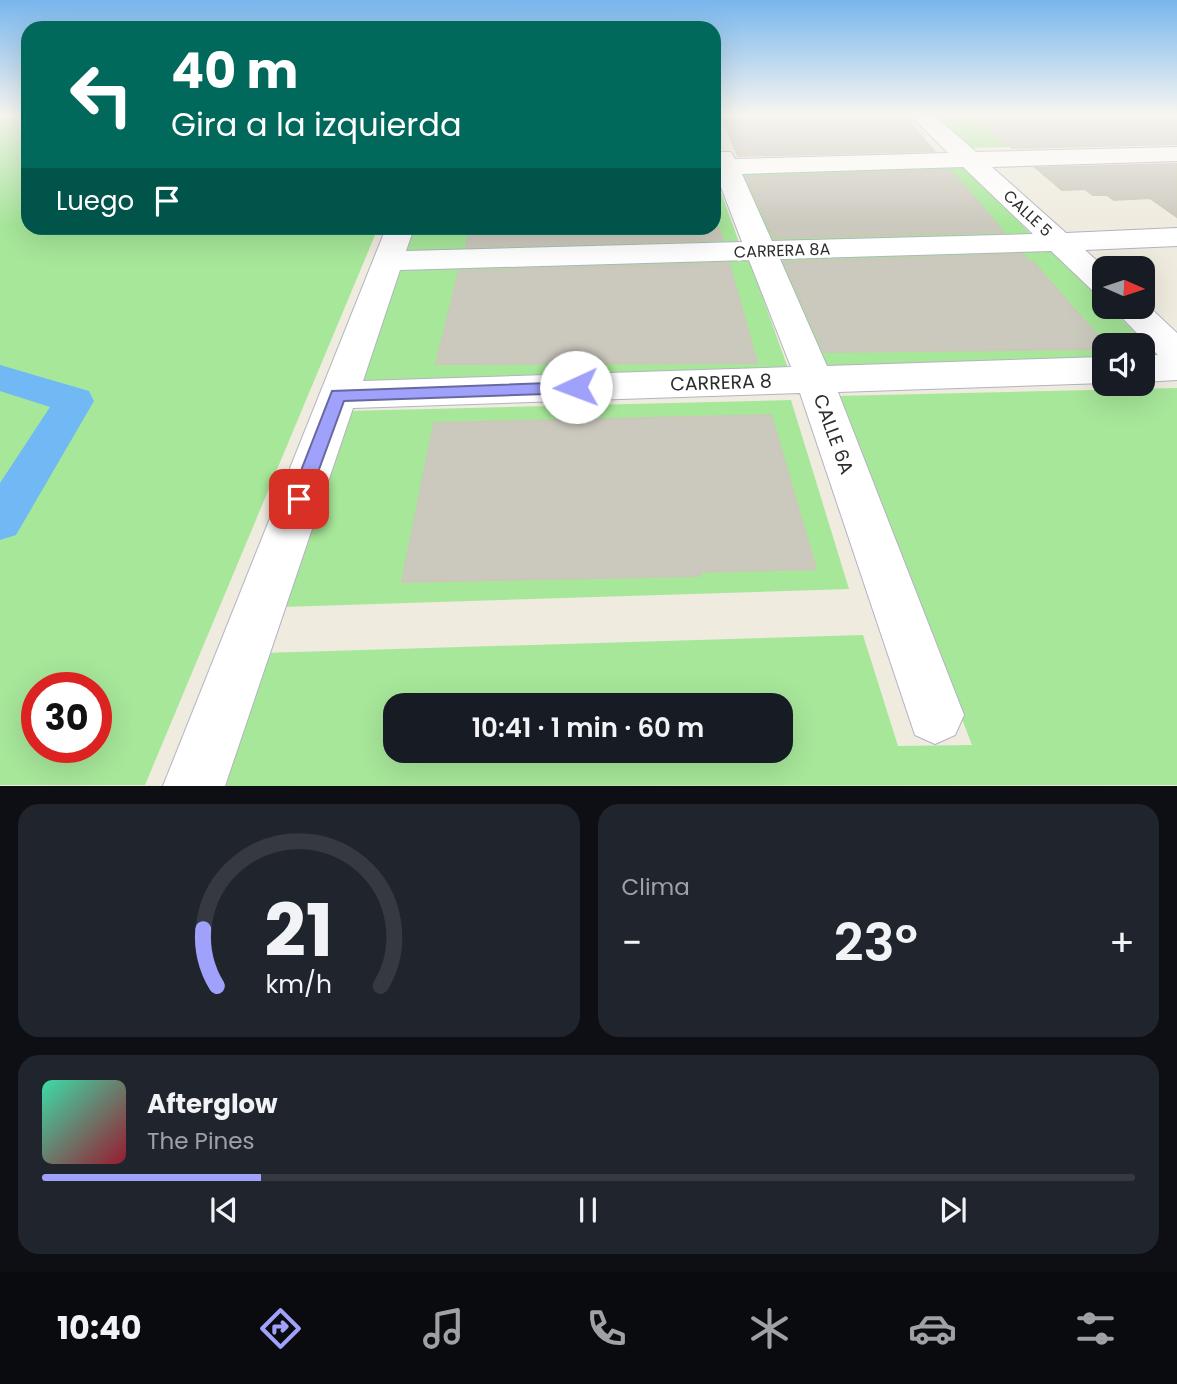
<!DOCTYPE html>
<html lang="es">
<meta charset="utf-8">
<style>
body{margin:0;font-family:Poppins,sans-serif;background:#20242c;color:#f1f3f6;height:100vh;display:flex;flex-direction:column;font-size:26px;white-space:nowrap}
*{box-sizing:border-box;margin:0}
p{font-size:23px;color:#9ea1a6}
.icon{flex:none;width:38px;height:38px;fill:none;stroke:currentColor;stroke-width:2;stroke-linecap:round;stroke-linejoin:round}
.map{position:relative;height:786px;overflow:hidden}
.details{display:flex;flex-direction:column;gap:18px;padding:18px;background:#0d0f14;flex:1}
.details>*{flex:none}
.banner{position:absolute;left:21px;top:21px;width:700px;height:214px;border-radius:21px;box-shadow:0 7px 28px #0002;background:#00695c;color:#fff;overflow:hidden}
.needle{width:46px;rotate:93deg}
.fabs{position:absolute;left:1092px;top:256px;display:grid;gap:14px}
.fabs a{display:grid;place-items:center;width:63px;height:63px;border-radius:14px;background:#171b24;box-shadow:0 7px 28px #0002;font-size:35px}
.speed{position:absolute;left:21px;top:672px;display:flex;gap:14px;font-size:35px;font-weight:700;text-align:center}
.speed>*{display:grid;place-content:center;width:91px;height:91px;border-radius:50%;background:#171b24;box-shadow:0 7px 28px #0002;line-height:1}
.speed .limit{border:10px solid #d22;background:#fff;color:#111}
.pin{position:absolute;display:grid;place-items:center;width:60px;height:60px;color:#fff;margin:-30px;border-radius:14px;box-shadow:0 4px 10px #0006}
.me{position:absolute;width:77px;margin:-38px;rotate:268deg;stroke-linejoin:round;filter:drop-shadow(0 0 5px #0008)}
.turn{display:flex;align-items:center;gap:24px;height:147px;padding:0 35px;font-size:32px}
.turn .icon{width:91px;height:91px;stroke-width:2.5}
.turn b{display:block;font-size:49px;line-height:60px}
.then{display:flex;align-items:center;height:66px;padding:0 35px;background:#0003;gap:14px;font-size:26px}
.big{font-size:52px;font-weight:600;line-height:1.1}
.details .card{flex:1;display:flex;flex-direction:column;justify-content:center;gap:10px;min-width:0;padding:0 24px;border-radius:21px;background:#20242c}
.details .dial{align-items:center;gap:0}
.dial svg{height:182px;overflow:visible;fill:none;stroke:#363941;stroke-width:7;stroke-linecap:round;text-anchor:middle}
.dial text{fill:#f1f3f6;stroke:none}
.song{display:flex;align-items:center;gap:21px}
.cover{width:84px;height:84px;border-radius:10px;background:linear-gradient(135deg,hsl(160 70% 55%),hsl(350 70% 35%))}
.played{height:7px;border-radius:4px;background:linear-gradient(90deg,#a0a1fa 20%,#363941 20%)}
.keys{display:flex;justify-content:space-around;direction:ltr}
.heat{display:flex;justify-content:space-between;align-items:center;font-size:38px;direction:ltr}
.details .tiles{flex:1;display:grid;gap:18px;grid-template-columns:1fr 1fr}
.card:last-child{grid-column:span 2}
.trip{position:absolute;left:383px;top:693px;width:410px;height:70px;border-radius:21px;background:#171b24;box-shadow:0 7px 28px #0002;font-weight:600;line-height:70px;text-align:center}
.tabs{display:flex;height:112px;justify-content:space-around;align-items:center;background:#090b0e;color:#9ea1a6}
.tabs .icon{width:49px;height:49px}
.tabs .current{color:#a0a1fa}
.tabs b{font-size:32px;color:#f1f3f6}
.map>svg:first-child{display:block}
.green{fill:#a7e79a;fill-rule:evenodd}
.lines{fill:none;stroke-linecap:round;stroke-linejoin:round}
.canal{fill:#70b9f4;fill-rule:evenodd}
.building{fill:#cbc9be;stroke:#cbc8b9;stroke-width:2}
.minor-casing{stroke:#b3b3c1;stroke-width:2}
.minor{fill:#fff;fill-rule:evenodd}
.route{fill:#a0a1fa;stroke:#6869a2;stroke-width:2}
.labels{text-anchor:middle;stroke-width:6;stroke-linejoin:round;paint-order:stroke}
.far-street-label{font-size:16px;fill:#2d2d2d;stroke:#fff}
.street-label{font-size:19px;fill:#2d2d2d;stroke:#fff}
</style>
<div class="map">
<svg width="1177" height="786" viewBox="0 0 1177 786">
<rect width="100%" height="100%" fill="#efebdf"/>
<g class="green">
<path d="M0 115H28V228H378L145 785H0ZM37 688H96V747H37Z"/>
<path d="M931 115H1177V143L966 148Z"/>
<path d="M963 166 1034 237 769 241 737 171Z"/>
<path d="M714 173 740 245 400 255 410 228H714Z"/>
<path d="M1051 251 1104 302V306H1108L1165 362H1143V345H1104V364L823 371 778 258Z"/>
<path d="M749 259 789 371 358 383 397 268Z"/>
<path d="M1177 388V785L219 786 263 653 863 635 898 746 972 745 837 396ZM396 705H780V751H396Z"/>
<path d="M791 400 849 589 281 607 347 411Z"/>
</g>
<g class="lines">
<path class="canal" d="M0 365 89 391 94 401 16 535 0 540V483L50 407 0 391Z"/>
</g>
<g class="building">
<path d="M721 115H903L934 151 738 156Z"/>
<path d="M1067 115H1177V144L1012 148 975 118Z"/>
<path d="M1177 164V217L1150 198 1114 200 1107 195H1093L1085 189 1062 190 1036 168Z"/>
<path d="M950 170 1004 232 774 238 746 177Z"/>
<path d="M470 228H719L723 240 466 247Z"/>
<path d="M1023 254 1028 261H1032L1106 345 1104 349 824 352 784 262Z"/>
<path d="M729 263 757 363 436 364 459 271Z"/>
<path d="M771 415 816 569 700 572V576L402 582 434 423Z"/>
</g>
<g class="lines">
<g class="minor-casing">
<g id="minor">
<path d="M910 115H934L976 152 1177 147V161L992 167 1066 233 1177 228V246L1085 250 1105 268 1104 294 1093 291 1051 251 780 259 827 366 1104 357V383L838 392 964 715 955 735 935 744 915 735 800 393 353 408 225 786H163L386 228H414L406 251 742 242 716 174 714 175V152H731L735 159 948 153ZM963 167 1033 234 772 241 742 174ZM749 260 791 367 363 381 400 270Z"/>
<path d="M1143 301 1177 333V380L1143 382V356L1158 355 1111 306H1143Z"/>
</g>
</g>
<use href="#minor" class="minor"/>
</g>
<linearGradient id="sky" x2="0" y2="1"><stop stop-color="#78b6ed"/><stop offset="0.51" stop-color="#f8f6f1"/><stop offset="1" stop-color="#f8f6f1" stop-opacity="0"/></linearGradient>
<rect width="1177" height="225" fill="url(#sky)"/>
<path class="route" d="M576 382 584 387 576 393 344 401 306 505 299 507 293 505 290 499 332 391Z"/>
<g class="labels">
<g class="far-street-label">
<text transform="translate(1028 213) rotate(43)" y="6">CALLE 5</text>
<text transform="translate(782 250) rotate(-2)" y="6">CARRERA 8A</text>
</g>
<g class="street-label">
<text transform="translate(721 382) rotate(-2)" y="7">CARRERA 8</text>
<text transform="translate(834 434) rotate(70)" y="7">CALLE 6A</text>
</g>
</g>
</svg>
<div class="fabs">
<a><svg class="needle" viewBox="-14 -14 28 28"><path d="M0-13l5 13h-10z" fill="#e53935"/><path d="M0 13l5-13h-10z" fill="#9ea1a6"/></svg></a>
<a><svg class="icon" aria-label="sound" viewBox="0 0 24 24"><path d="M4 9h4l5-4v14l-5-4H4zM17 9q2 3 0 6"/></svg></a>
</div>
<div class="speed"><div class="limit">30</div></div>
<div class="pin" style="left:299px;top:499px;background:#d93025"><svg class="icon" aria-label="arrive" viewBox="0 0 24 24"><path d="M6 21V4h12l-3 4 3 4H6"/></svg></div>
<svg class="me" style="left:576px;top:387px" viewBox="-20 -20 40 40"><circle r="19" fill="#fff"/><path d="M0-13L10 11 0 6-10 11z" fill="#a0a1fa"/></svg>
<div class="trip">10:41 · 1 min · 60 m</div>
<div class="banner">
<div class="turn"><svg class="icon" aria-label="left" viewBox="0 0 24 24"><path d="M17 20v-9H6M10 6l-5 5 5 5"/></svg><div><b>40 m</b>Gira a la izquierda</div></div>
<div class="then">Luego<svg class="icon" aria-label="arrive" viewBox="0 0 24 24"><path d="M6 21V4h12l-3 4 3 4H6"/></svg></div>
</div>
</div>
<section class="details">
<div class="tiles">
<div class="card dial"><svg viewBox="0 0 100 80">
<path d="M14 69A42 42 0 1 1 86 69"/>
<path d="M14 69A42 42 0 0 1 8 44" stroke="#a0a1fa"/>
<text x="50" y="56" font-size="32" font-weight="700">21</text>
<text x="50" y="72" font-size="11">km/h</text>
</svg></div>
<div class="card"><p>Clima</p>
<div class="heat"><a>−</a><b class="big">23°</b><a>+</a></div>
</div>
<div class="card">
<div class="song"><i class="cover"></i><div><b>Afterglow</b><p>The Pines</p></div></div>
<div class="played"></div>
<div class="keys"><svg class="icon" aria-label="previous" viewBox="0 0 24 24"><path d="M18 5L8 12l10 7zM5 5v14"/></svg><svg class="icon" aria-label="pause" viewBox="0 0 24 24"><path d="M8 5v14M16 5v14"/></svg><svg class="icon" aria-label="next" viewBox="0 0 24 24"><path d="M6 5l10 7-10 7zM19 5v14"/></svg></div>
</div>
</div>
</section>
<nav class="tabs">
<b>10:40</b>
<svg class="icon current" aria-label="directions" viewBox="0 0 24 24"><path d="M12 3l9 9-9 9-9-9zM9 14v-3h6M13 9l2 2-2 2"/></svg>
<svg class="icon" aria-label="music" viewBox="0 0 24 24"><path d="M9 18V5l10-2v13"/><circle cx="6" cy="18" r="3"/><circle cx="16" cy="16" r="3"/></svg>
<svg class="icon" aria-label="phone" viewBox="0 0 24 24"><path d="M5 4h4l2 5-3 2q2 4 5 5l2-3 5 2v4C11 20 4 13 5 4z"/></svg>
<svg class="icon" aria-label="climate" viewBox="0 0 24 24"><path d="M12 3v18M4 7l16 10M4 17L20 7"/></svg>
<svg class="icon" aria-label="car" viewBox="0 0 24 24"><path d="M5 17H2v-5l4-1 3-4h7l3 4 3 1v5h-3M9 17h6M6 11h13"/><circle cx="7" cy="17" r="2"/><circle cx="17" cy="17" r="2"/></svg>
<svg class="icon" aria-label="filters" viewBox="0 0 24 24"><path d="M4 7h16M4 17h16"/><circle cx="9" cy="7" r="2"/><circle cx="15" cy="17" r="2"/></svg>
</nav>
